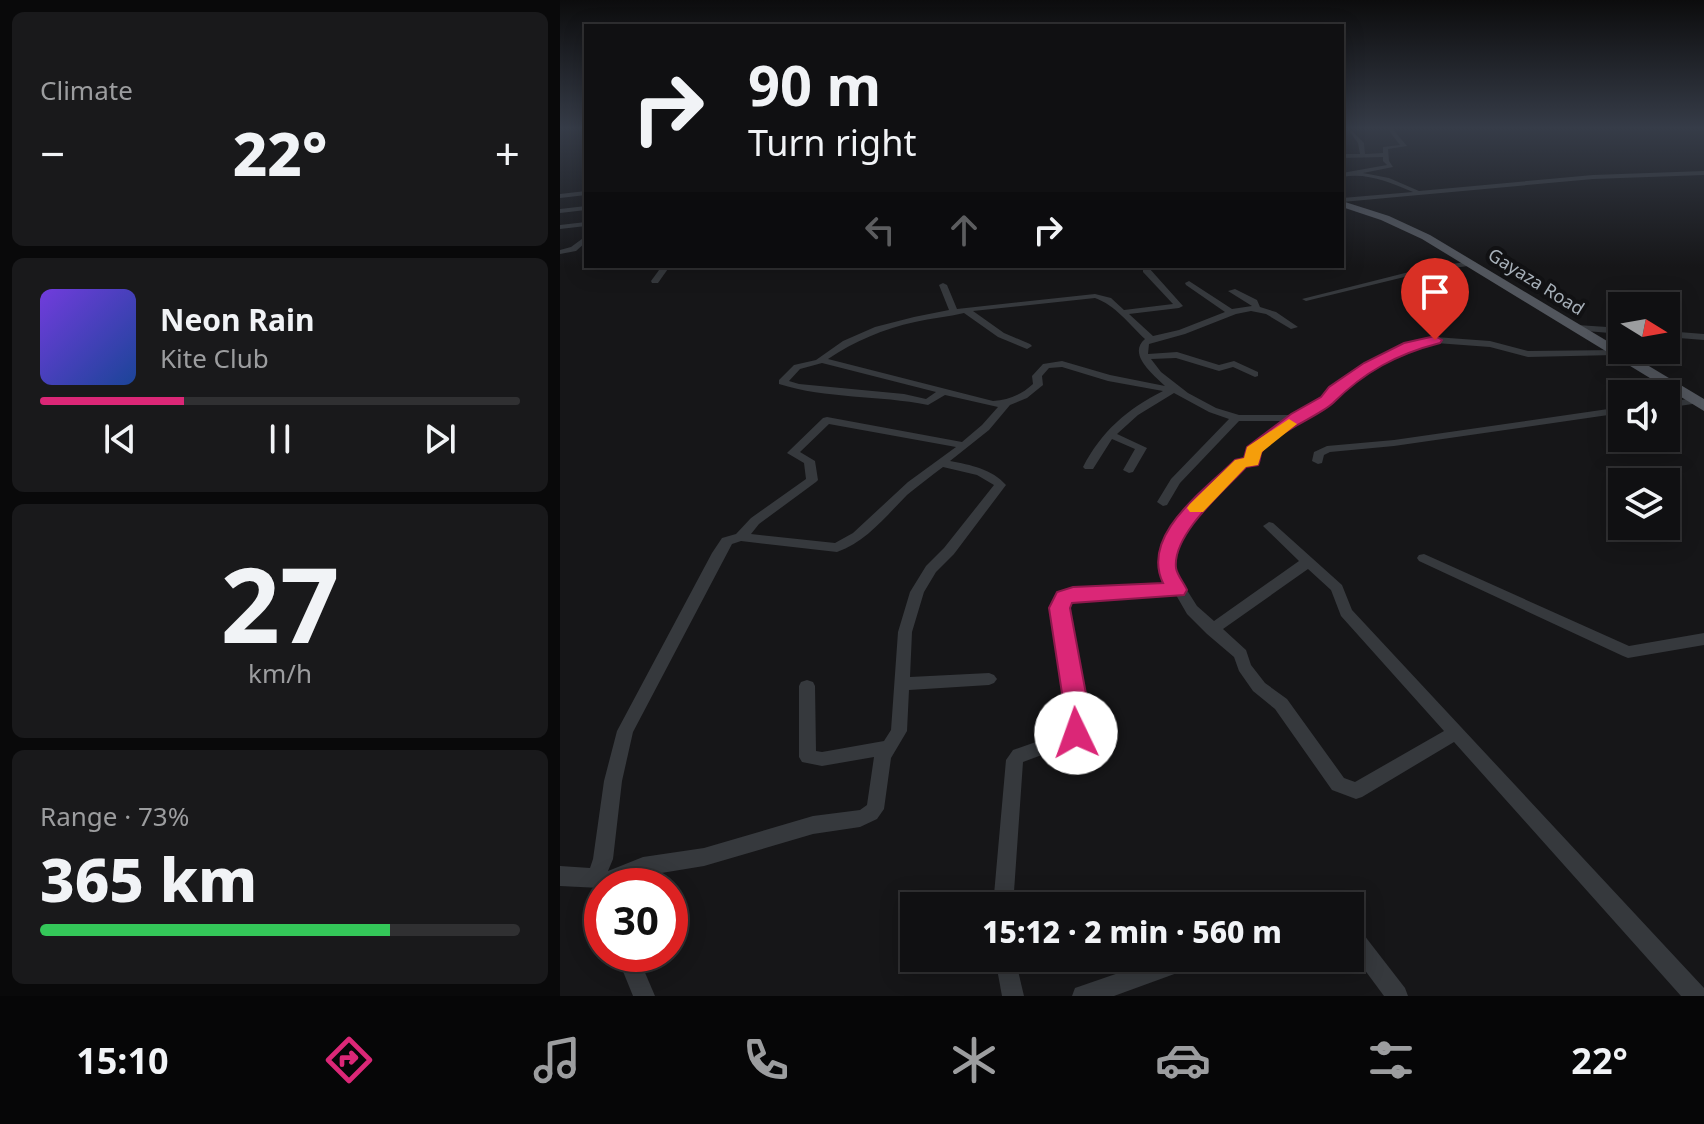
<!DOCTYPE html>
<meta charset="utf-8">
<style>
body{margin:0;font-family:"Noto Sans",sans-serif;background:#19191b;color:#f1f3f6;height:100vh;display:flex;flex-direction:column;font-size:30px;white-space:nowrap}
*{box-sizing:border-box;margin:0}
p{font-size:26px;color:#9c9d9f}
.icon{flex:none;width:44px;height:44px;fill:none;stroke:currentColor;stroke-width:2;stroke-linecap:round;stroke-linejoin:round}
.map{position:relative;flex:1;overflow:hidden}
.panel{display:flex;flex-direction:column;gap:12px;padding:12px;background:#09090a;width:560px}
.panel>*{flex:none}
.guide{position:absolute;left:24px;top:24px;width:760px;height:244px;border-radius:0px;box-shadow:0 4px 20px #0003,0 0 0 2px #303032;background:#101012;color:#f1f3f6;overflow:hidden}
.needle{width:52px;rotate:101deg}
.controls{position:absolute;left:1048px;top:292px;display:grid;gap:16px}
.controls a{display:grid;place-items:center;width:72px;height:72px;border-radius:0px;background:#101012;box-shadow:0 4px 20px #0003,0 0 0 2px #303032;font-size:40px}
.speed{position:absolute;left:24px;top:868px;display:flex;gap:16px;font-size:40px;font-weight:700;text-align:center}
.speed>*{display:grid;place-content:center;width:104px;height:104px;border-radius:50%;background:#101012;box-shadow:0 4px 20px #0003,0 0 0 2px #303032;line-height:1}
.speed .limit{border:12px solid #d22;background:#fff;color:#111}
.pin{position:absolute;display:grid;place-items:center;width:68px;height:68px;color:#fff;margin:-82px -34px;border-radius:50% 50% 50% 0;rotate:-45deg;box-shadow:0 0 8px #0007}
.pin .icon{rotate:45deg}
.me{position:absolute;width:88px;margin:-44px;rotate:357deg;stroke-linejoin:round;filter:drop-shadow(0 0 6px #0008)}
.turn{display:flex;align-items:center;gap:28px;height:168px;padding:0 32px;font-size:36px}
.turn .icon{width:104px;height:104px;stroke-width:2.5}
.turn b{display:block;font-size:56px;line-height:68px}
.lanes{display:flex;align-items:center;height:76px;padding:0 32px;background:#0003;justify-content:center;gap:40px;direction:ltr}
.lanes .off{opacity:.35}
.big{font-size:60px;font-weight:800;line-height:1.1}
.panel .card{flex:1;display:flex;flex-direction:column;justify-content:center;gap:12px;min-width:0;padding:0 28px;border-radius:12px;background:#19191b}
.panel .dial{align-items:center;gap:0}
.dial b{font-size:104px;line-height:1}
.song{display:flex;align-items:center;gap:24px}
.cover{width:96px;height:96px;border-radius:12px;background:linear-gradient(135deg,hsl(260 70% 55%),hsl(220 70% 35%))}
.played{height:8px;border-radius:4px;background:linear-gradient(90deg,#db2777 30%,#303032 30%)}
.keys{display:flex;justify-content:space-around;direction:ltr}
.heat{display:flex;justify-content:space-between;align-items:center;font-size:44px;direction:ltr}
.charge{height:12px;border-radius:6px;background:linear-gradient(90deg,#34c759 73%,#303032 0)}
.trip{position:absolute;left:340px;top:892px;width:464px;height:80px;border-radius:0px;background:#101012;box-shadow:0 4px 20px #0003,0 0 0 2px #303032;font-weight:800;line-height:80px;text-align:center}
.tabs{display:flex;height:128px;justify-content:space-around;align-items:center;background:#060607;color:#9c9d9f}
.tabs .icon{width:56px;height:56px}
.tabs .current{color:#db2777}
.tabs b{font-size:36px;color:#f1f3f6}
main{display:flex;flex:1;min-height:0}
.map>svg:first-child{display:block}
.lines{fill:none;stroke-linecap:round;stroke-linejoin:round}
.minor{fill:#36393d;fill-rule:evenodd}
.primary{fill:#52565d;fill-rule:evenodd}
.route{fill:#db2777;stroke:#8e194d;stroke-width:2}
.slow{fill:#f59e0b}
.labels{text-anchor:middle;stroke-width:8;stroke-linejoin:round;paint-order:stroke}
.far-street-label{font-size:18px;fill:#a7b0b9;stroke:#111113}
</style>
<main>
<section class="panel">
<div class="card"><p>Climate</p>
<div class="heat"><a>−</a><b class="big">22°</b><a>+</a></div>
</div>
<div class="card">
<div class="song"><i class="cover"></i><div><b>Neon Rain</b><p>Kite Club</p></div></div>
<div class="played"></div>
<div class="keys"><svg class="icon" aria-label="previous" viewBox="0 0 24 24"><path d="M18 5L8 12l10 7zM5 5v14"/></svg><svg class="icon" aria-label="pause" viewBox="0 0 24 24"><path d="M8 5v14M16 5v14"/></svg><svg class="icon" aria-label="next" viewBox="0 0 24 24"><path d="M6 5l10 7-10 7zM19 5v14"/></svg></div>
</div>
<div class="card dial"><b>27</b><p>km/h</p></div>
<div class="card"><p>Range · 73%</p><b class="big">365 km</b><div class="charge"></div></div>
</section>
<div class="map">
<svg width="1144" height="996" viewBox="0 0 1144 996">
<rect width="100%" height="100%" fill="#161618"/>
<g class="lines">
<g class="minor">
<path d="M826 127H831L847 146 828 149 829 161 833 167 803 173 829 178 859 191 1033 175 1144 171V175L1033 179 782 202V198L853 192C829 182 806 172 782 177V173L827 165 823 161V157L782 158V154H800L798 143 790 132 792 131 804 143 805 154 823 153V147L840 145Z"/>
<path d="M26 191V195L0 198V194Z"/>
<path d="M26 206V210L0 213V209Z"/>
<path d="M26 222V226L0 229V225Z"/>
<path d="M26 236V242L16 251 0 254V250L11 247Z"/>
<path d="M912 261 916 263 915 265 865 272 746 301 742 299 865 268Z"/>
<path d="M102 266H110L98 283H92L91 281Z"/>
<path d="M583 268H589L623 306 619 308 569 314 593 336 619 330 665 312 626 285 625 283 629 281 672 309 692 306 668 291 675 289 697 300 700 307 716 312 738 327 731 329 706 314 691 311 676 314 625 334 589 344 588 354 617 352 659 365 674 361 698 372V376L695 377 673 367 659 371 616 358 591 359 601 372 628 393 656 408 679 415H734L766 396 771 388 827 352 875 337 930 341 968 351 1058 350V354L1055 355 968 357 930 347 876 343 833 356 778 392 774 400 740 420 698 451 696 463 685 466 626 526 617 541 613 568 637 606 654 621 739 561 703 526 709 522 713 523 782 585 792 610 1144 988V996H1121L894 742 802 797 796 799 772 790 715 709 693 691 679 671 674 657 647 634 627 614 616 595 516 599 508 604 528 726 519 741 463 762 453 906H433L446 760 453 750 507 731 512 725 494 602 496 598 513 589 610 585 599 568 605 541 617 521 677 461 687 459 689 448 725 421H679L620 483 607 505 603 506 597 502 611 479 669 419 649 412 614 393 578 415 557 434 587 448 573 472 569 473 563 470 575 449 552 439 533 469H525L523 467C541 432 567 409 603 391L548 381 502 367 489 368 482 376 483 385 467 398 450 405 429 430 390 461C411 465 432 469 446 485L394 554 376 572 364 592 352 632 350 677 429 673 434 675 437 679 434 683 429 685 349 690 347 731 331 758 324 809 317 819 300 827 253 834 144 866 83 876 59 886 40 888 0 886V866L30 868 33 859 44 781 57 731 152 553 162 538 176 534 191 518 246 479 244 463 227 453 229 451 263 418 267 417 402 442 422 425 438 407 385 395 368 405C319 395 266 399 219 384V380L234 365 256 360 283 341 315 327 354 317 389 310 379 285 383 283 387 285 397 309 535 294 551 298 564 310 613 304 583 272ZM535 298C555 305 569 324 585 339 567 354 593 374 605 386L550 375 502 361 483 364 472 376 473 384C461 395 449 400 433 401L268 359C295 341 323 329 355 322 371 318 389 317 404 313L438 337 467 349 472 346 470 344 444 333 413 311ZM262 363 376 392 366 399 344 394 239 384 229 381 240 369ZM269 424 396 447 348 482 293 533 275 543 191 534 199 524 256 482 258 480 255 461 240 452ZM383 467 417 475 434 485 384 548 366 566 350 592 338 632 331 730 324 741 262 752 256 751 255 686 253 682 247 680 241 682 239 686V757L242 762 262 766 314 757 307 805 300 810 253 816 144 848 83 857 48 871 53 859 62 781 73 732 172 544 181 541 277 552C306 542 326 516 347 495 359 485 371 476 383 467ZM748 569 771 590 781 616 884 731 795 782 784 778 727 699 705 683 691 665 686 650 663 629Z"/>
<path d="M1017 325 1062 328V334L1014 330V326Z"/>
<path d="M1106 331 1144 334V340L1106 337Z"/>
<path d="M1135 398 1140 401 1139 403 1106 408V402Z"/>
<path d="M1062 407V413L834 446 770 452 764 455 762 463 758 464 752 461 754 452 767 446 834 440Z"/>
<path d="M864 554 1069 646 1144 633V645L1068 658 1063 656 859 561 857 558 859 555Z"/>
<path d="M790 923 797 926 845 988 848 996H824L790 950Z"/>
<path d="M56 954H77L95 996H73Z"/>
<path d="M435 958H455L464 996H442Z"/>
<path d="M602 958H642L639 965 554 996H512L515 988Z"/>
</g>
<path class="primary" d="M782 201 829 216 870 235 1144 399V411L862 239 821 220 782 207Z"/>
</g>
<linearGradient id="sky" x2="0" y2="1"><stop stop-color="#0c0c0d"/><stop offset="0.48" stop-color="#363c48"/><stop offset="1" stop-color="#363c48" stop-opacity="0"/></linearGradient>
<rect width="1144" height="267" fill="url(#sky)"/>
<path class="route" d="M875 336 882 340 880 343C837 354 804 372 773 403 758 417 710 435 701 453 700 457 700 461 698 465L686 467C665 490 612 534 616 568 617 575 624 583 627 590L624 595 512 603 510 608 532 726 525 740 516 743 507 740 504 733 507 726 489 608 497 592 513 587 603 583C580 535 644 491 675 460L684 458 687 447 731 414 761 397 769 387 804 363 844 343Z"/>
<path class="slow" d="M729 419 737 424 702 452 698 465 686 467 643 512H630L627 508 630 504 675 460 684 458 687 447Z"/>
<g class="labels">
<g class="far-street-label">
<text transform="translate(976 282) rotate(32)" y="6">Gayaza Road</text>
</g>
</g>
</svg>
<div class="controls">
<a><svg class="needle" viewBox="-14 -14 28 28"><path d="M0-13l5 13h-10z" fill="#e53935"/><path d="M0 13l5-13h-10z" fill="#9c9d9f"/></svg></a>
<a><svg class="icon" aria-label="sound" viewBox="0 0 24 24"><path d="M4 9h4l5-4v14l-5-4H4zM17 9q2 3 0 6"/></svg></a>
<a><svg class="icon" aria-label="layers" viewBox="0 0 24 24"><path d="M12 4l9 5-9 5-9-5zM3 14l9 5 9-5"/></svg></a>
</div>
<div class="speed"><div class="limit">30</div></div>
<div class="pin" style="left:875px;top:340px;background:#d93025"><svg class="icon" aria-label="arrive" viewBox="0 0 24 24"><path d="M6 21V4h12l-3 4 3 4H6"/></svg></div>
<svg class="me" style="left:516px;top:733px" viewBox="-20 -20 40 40"><circle r="19" fill="#fff"/><path d="M0-13L10 11 0 6-10 11z" fill="#db2777"/></svg>
<div class="trip">15:12 · 2 min · 560 m</div>
<div class="guide">
<div class="turn"><svg class="icon" aria-label="right" viewBox="0 0 24 24"><path d="M7 20v-9h11M14 6l5 5-5 5"/></svg><div><b>90 m</b>Turn right</div></div>
<div class="lanes"><svg class="icon off" aria-label="left" viewBox="0 0 24 24"><path d="M17 20v-9H6M10 6l-5 5 5 5"/></svg><svg class="icon off" aria-label="ahead" viewBox="0 0 24 24"><path d="M12 20V5M6 11l6-6 6 6"/></svg><svg class="icon" aria-label="right" viewBox="0 0 24 24"><path d="M7 20v-9h11M14 6l5 5-5 5"/></svg></div>
</div>
</div>
</main>
<nav class="tabs">
<b>15:10</b>
<svg class="icon current" aria-label="directions" viewBox="0 0 24 24"><path d="M12 3l9 9-9 9-9-9zM9 14v-3h6M13 9l2 2-2 2"/></svg>
<svg class="icon" aria-label="music" viewBox="0 0 24 24"><path d="M9 18V5l10-2v13"/><circle cx="6" cy="18" r="3"/><circle cx="16" cy="16" r="3"/></svg>
<svg class="icon" aria-label="phone" viewBox="0 0 24 24"><path d="M5 4h4l2 5-3 2q2 4 5 5l2-3 5 2v4C11 20 4 13 5 4z"/></svg>
<svg class="icon" aria-label="climate" viewBox="0 0 24 24"><path d="M12 3v18M4 7l16 10M4 17L20 7"/></svg>
<svg class="icon" aria-label="car" viewBox="0 0 24 24"><path d="M5 17H2v-5l4-1 3-4h7l3 4 3 1v5h-3M9 17h6M6 11h13"/><circle cx="7" cy="17" r="2"/><circle cx="17" cy="17" r="2"/></svg>
<svg class="icon" aria-label="filters" viewBox="0 0 24 24"><path d="M4 7h16M4 17h16"/><circle cx="9" cy="7" r="2"/><circle cx="15" cy="17" r="2"/></svg>
<b>22°</b>
</nav>
